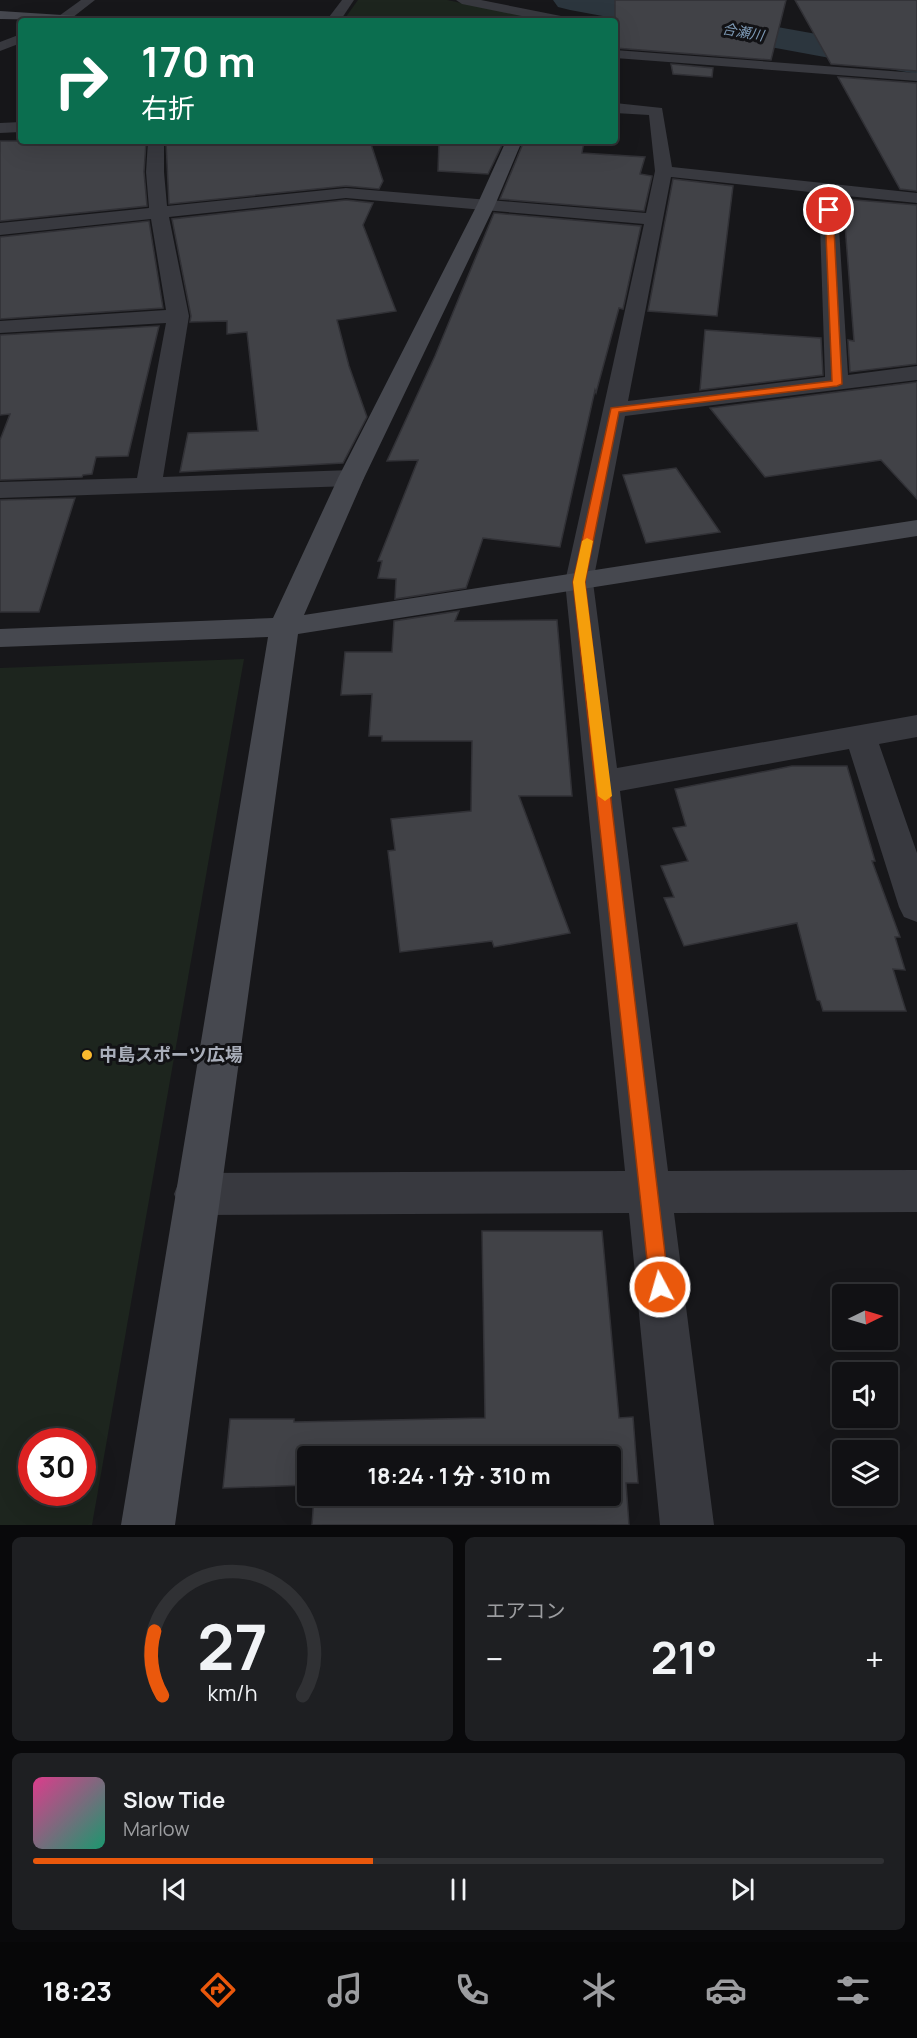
<!DOCTYPE html>
<html lang="ja">
<meta charset="utf-8">
<style>
body{margin:0;font-family:Manrope,"Noto Sans JP",sans-serif;background:#1e1f22;color:#f1f3f6;height:100vh;display:flex;flex-direction:column;font-size:22px;white-space:nowrap}
*{box-sizing:border-box;margin:0}
p{font-size:20px;color:#9c9da0}
.icon{flex:none;width:33px;height:33px;fill:none;stroke:currentColor;stroke-width:2;stroke-linecap:round;stroke-linejoin:round}
.map{position:relative;height:1525px;overflow:hidden}
.side{display:flex;flex-direction:column;gap:12px;padding:12px;background:#09090b;flex:1}
.side>*{flex:none}
.banner{position:absolute;left:18px;top:18px;width:600px;height:126px;border-radius:6px;box-shadow:0 6px 24px #0002,0 0 0 2px #303134;background:#0b6e4f;color:#fff;overflow:hidden}
.needle{width:39px;rotate:85deg}
.fabs{position:absolute;left:832px;top:1284px;display:grid;gap:12px}
.fabs a{display:grid;place-items:center;width:66px;height:66px;border-radius:6px;background:#111114;box-shadow:0 6px 24px #0002,0 0 0 2px #303134;font-size:30px}
.speed{position:absolute;left:18px;top:1428px;display:flex;gap:12px;font-size:30px;font-weight:700;text-align:center}
.speed>*{display:grid;place-content:center;width:78px;height:78px;border-radius:50%;background:#111114;box-shadow:0 6px 24px #0002,0 0 0 2px #303134;line-height:1}
.speed .limit{border:9px solid #d22;background:#fff;color:#111}
.pin{position:absolute;display:grid;place-items:center;width:51px;height:51px;color:#fff;margin:-26px;border:3px solid #fff;border-radius:50%;box-shadow:0 2px 6px #0007}
.me{position:absolute;width:66px;margin:-33px;rotate:354deg;stroke-linejoin:round;filter:drop-shadow(0 0 4px #0008)}
.turn{display:flex;align-items:center;gap:21px;height:126px;padding:0 24px;font-size:27px}
.turn .icon{width:78px;height:78px;stroke-width:2.5}
.turn b{display:block;font-size:42px;line-height:51px}
.big{font-size:45px;font-weight:700;line-height:1.1}
.side .widget{flex:1;display:flex;flex-direction:column;justify-content:center;gap:9px;min-width:0;padding:0 21px;border-radius:9px;background:#1e1f22}
.side .dial{align-items:center;gap:0}
.dial svg{height:156px;overflow:visible;fill:none;stroke:#303134;stroke-width:7;stroke-linecap:round;text-anchor:middle}
.dial text{fill:#f1f3f6;stroke:none}
.song{display:flex;align-items:center;gap:18px}
.cover{width:72px;height:72px;border-radius:9px;background:linear-gradient(135deg,hsl(330 70% 55%),hsl(160 70% 35%))}
.played{height:6px;border-radius:3px;background:linear-gradient(90deg,#ea580c 40%,#303134 40%)}
.keys{display:flex;justify-content:space-around;direction:ltr}
.heat{display:flex;justify-content:space-between;align-items:center;font-size:33px;direction:ltr}
.side .tiles{flex:1;display:grid;gap:12px;grid-template-columns:1fr 1fr}
.widget:last-child{grid-column:span 2}
.trip{position:absolute;left:297px;top:1446px;width:324px;height:60px;border-radius:6px;background:#111114;box-shadow:0 6px 24px #0002,0 0 0 2px #303134;font-weight:700;line-height:60px;text-align:center}
.tab-bar{display:flex;height:96px;justify-content:space-around;align-items:center;background:#070708;color:#9c9da0}
.tab-bar .icon{width:42px;height:42px}
.tab-bar .active{color:#ea580c}
.tab-bar b{font-size:27px;color:#f1f3f6}
.map>svg:first-child{display:block}
.green{fill:#1d251e;fill-rule:evenodd}
.lines{fill:none;stroke-linecap:round;stroke-linejoin:round}
.river{fill:#2c363e;fill-rule:evenodd}
.building{fill:#414247;stroke:#313136;stroke-width:1.5}
.street{fill:#38393f;fill-rule:evenodd}
.secondary{fill:#46484f;fill-rule:evenodd}
.route{fill:#ea580c;stroke:#983908;stroke-width:1.5}
.slow{fill:#f59e0b}
.poi-dot{fill:#fbba2e;stroke:#121215;stroke-width:2}
.labels{text-anchor:middle;stroke-width:6;stroke-linejoin:round;paint-order:stroke}
.far-water-label{font-size:14px;font-style:italic;fill:#7e9bb7;stroke:#121215}
.near-poi-label{font-size:18px;font-weight:bold;fill:#a9aeba;stroke:#121215;text-anchor:start}
</style>
<div class="map">
<svg width="917" height="1525" viewBox="0 0 917 1525">
<rect width="100%" height="100%" fill="#17171a"/>
<g class="green">
<path d="M358 0H447L549 21H343Z"/>
<path d="M244 659 92 1525H0V668ZM32 1442H82V1492H32Z"/>
</g>
<g class="lines">
<path class="river" d="M553 0H626L917 52V74L570 10 558 7Z"/>
</g>
<g class="building">
<path d="M615 0H786L771 60 615 48Z"/>
<path d="M795 0H917V71L831 64Z"/>
<path d="M671 64 713 68 712 77 673 74Z"/>
<path d="M838 77 917 83V191L900 189Z"/>
<path d="M0 141H61L60 144 146 142 144 172 147 206 0 221Z"/>
<path d="M370 141 383 181 379 189 346 186 169 204 166 142Z"/>
<path d="M439 141H504L488 174 438 171Z"/>
<path d="M524 141H584L582 153 645 157 640 174 652 176 644 211 500 199Z"/>
<path d="M673 179 733 186 717 316 648 311Z"/>
<path d="M843 199 917 205V364L850 372 848 340 854 341Z"/>
<path d="M346 200 373 203 363 225 396 311 337 320 349 366 367 417 343 463 180 472 188 433 258 431 247 332 227 334V321L190 322 191 316 172 219Z"/>
<path d="M494 213 641 226 623 309 619 308 596 393 595 390 560 547 483 538 466 588 395 599 396 579 378 578 382 561H378L418 460 387 461 435 356Z"/>
<path d="M149 221 163 308 0 319V237Z"/>
<path d="M159 326 128 456 96 457 92 474 83 475 82 477 0 480V440L10 414 0 415V335Z"/>
<path d="M705 330 821 338 823 375 700 390Z"/>
<path d="M917 382V499L881 460 765 477 710 408Z"/>
<path d="M676 468 720 532 646 543 623 475Z"/>
<path d="M75 498 39 612H0V500Z"/>
<path d="M459 611 455 621 557 620 572 796H519L570 933 494 947 492 941 400 952 388 851 395 850 391 819 471 811 472 741H382V736H369L372 694 341 695 345 652H392L394 621Z"/>
<path d="M792 766H847L875 861H872L900 937H895L905 970 893 969 906 1011H823L820 1001 817 1000 797 923 684 946 664 898 674 897 661 866 688 861 673 828 686 826 675 789Z"/>
<path d="M482 1231H602L619 1418 633 1417 638 1483H626L629 1525H312L314 1496H610V1456H308V1485L223 1488 230 1419H294V1422L485 1418Z"/>
</g>
<g class="lines">
<g class="street">
<path d="M81 0H95L68 21H52Z"/>
<path d="M342 0H354L340 21H326Z"/>
<path d="M456 0H481L566 17 573 21H546L462 4Z"/>
<path d="M21 34V43L0 51V42Z"/>
<path d="M615 50 917 73V81L615 58Z"/>
<path d="M615 103 662 108 672 167 917 193V203L837 195 848 375 917 366V380L625 416 593 582 617 768 917 715V737L879 744 917 853V922L904 917 899 907 849 749 620 791 668 1171 917 1170V1212L674 1213 714 1525H660L629 1213 196 1215 180 1209 174 1194 180 1179 196 1173 625 1171 565 582 644 224 346 198 169 217 189 316 163 477 351 470 360 473 364 478 360 483 351 486 0 498V482L137 478 166 323 0 333V321L166 310 151 219 0 235V223L149 208 146 172 148 141H164V172L167 206 346 188 646 213 655 171 649 115 615 113ZM671 177 819 193 825 377 628 401Z"/>
<path d="M21 122V132L0 133V123Z"/>
</g>
<g class="secondary">
<path d="M0 11 93 17 100 21 0 19Z"/>
<path d="M506 141H522L495 205 364 478 304 615 917 520V536L298 634 175 1525H121L268 637 0 647V629L273 618 338 478 477 205Z"/>
</g>
</g>
<path class="route" d="M829 208 833 210 842 384 837 386 619 412 585 582 669 1287 666 1294 660 1297 653 1294 650 1287 573 582 611 408 832 381 825 210Z"/>
<path class="slow" d="M587 538 593 541 585 582 612 796 605 801 598 796 573 582 582 541Z"/>
<circle class="poi-dot" cx="87" cy="1055" r="6"/>
<g class="labels">
<g class="far-water-label">
<text transform="translate(743 32) rotate(10)" y="5">合瀬川</text>
</g>
<g class="near-poi-label">
<text x="99" y="1061">中島スポーツ広場</text>
</g>
</g>
</svg>
<div class="fabs">
<a><svg class="needle" viewBox="-14 -14 28 28"><path d="M0-13l5 13h-10z" fill="#e53935"/><path d="M0 13l5-13h-10z" fill="#9c9da0"/></svg></a>
<a><svg class="icon" aria-label="sound" viewBox="0 0 24 24"><path d="M4 9h4l5-4v14l-5-4H4zM17 9q2 3 0 6"/></svg></a>
<a><svg class="icon" aria-label="layers" viewBox="0 0 24 24"><path d="M12 4l9 5-9 5-9-5zM3 14l9 5 9-5"/></svg></a>
</div>
<div class="speed"><div class="limit">30</div></div>
<div class="pin" style="left:829px;top:210px;background:#d93025"><svg class="icon" aria-label="arrive" viewBox="0 0 24 24"><path d="M6 21V4h12l-3 4 3 4H6"/></svg></div>
<svg class="me" style="left:660px;top:1287px" viewBox="-20 -20 40 40"><circle r="17" fill="#ea580c" stroke="#fff" stroke-width="3"/><path d="M0-11L8 9 0 5-8 9z" fill="#fff"/></svg>
<div class="trip">18:24 · 1 分 · 310 m</div>
<div class="banner">
<div class="turn"><svg class="icon" aria-label="right" viewBox="0 0 24 24"><path d="M7 20v-9h11M14 6l5 5-5 5"/></svg><div><b>170 m</b>右折</div></div>
</div>
</div>
<section class="side">
<div class="tiles">
<div class="widget dial"><svg viewBox="0 0 100 80">
<path d="M14 69A42 42 0 1 1 86 69"/>
<path d="M14 69A42 42 0 0 1 10 36" stroke="#ea580c"/>
<text x="50" y="56" font-size="32" font-weight="700">27</text>
<text x="50" y="72" font-size="11">km/h</text>
</svg></div>
<div class="widget"><p>エアコン</p>
<div class="heat"><a>−</a><b class="big">21°</b><a>+</a></div>
</div>
<div class="widget">
<div class="song"><i class="cover"></i><div><b>Slow Tide</b><p>Marlow</p></div></div>
<div class="played"></div>
<div class="keys"><svg class="icon" aria-label="previous" viewBox="0 0 24 24"><path d="M18 5L8 12l10 7zM5 5v14"/></svg><svg class="icon" aria-label="pause" viewBox="0 0 24 24"><path d="M8 5v14M16 5v14"/></svg><svg class="icon" aria-label="next" viewBox="0 0 24 24"><path d="M6 5l10 7-10 7zM19 5v14"/></svg></div>
</div>
</div>
</section>
<nav class="tab-bar">
<b>18:23</b>
<svg class="icon active" aria-label="directions" viewBox="0 0 24 24"><path d="M12 3l9 9-9 9-9-9zM9 14v-3h6M13 9l2 2-2 2"/></svg>
<svg class="icon" aria-label="music" viewBox="0 0 24 24"><path d="M9 18V5l10-2v13"/><circle cx="6" cy="18" r="3"/><circle cx="16" cy="16" r="3"/></svg>
<svg class="icon" aria-label="phone" viewBox="0 0 24 24"><path d="M5 4h4l2 5-3 2q2 4 5 5l2-3 5 2v4C11 20 4 13 5 4z"/></svg>
<svg class="icon" aria-label="climate" viewBox="0 0 24 24"><path d="M12 3v18M4 7l16 10M4 17L20 7"/></svg>
<svg class="icon" aria-label="car" viewBox="0 0 24 24"><path d="M5 17H2v-5l4-1 3-4h7l3 4 3 1v5h-3M9 17h6M6 11h13"/><circle cx="7" cy="17" r="2"/><circle cx="17" cy="17" r="2"/></svg>
<svg class="icon" aria-label="filters" viewBox="0 0 24 24"><path d="M4 7h16M4 17h16"/><circle cx="9" cy="7" r="2"/><circle cx="15" cy="17" r="2"/></svg>
</nav>
